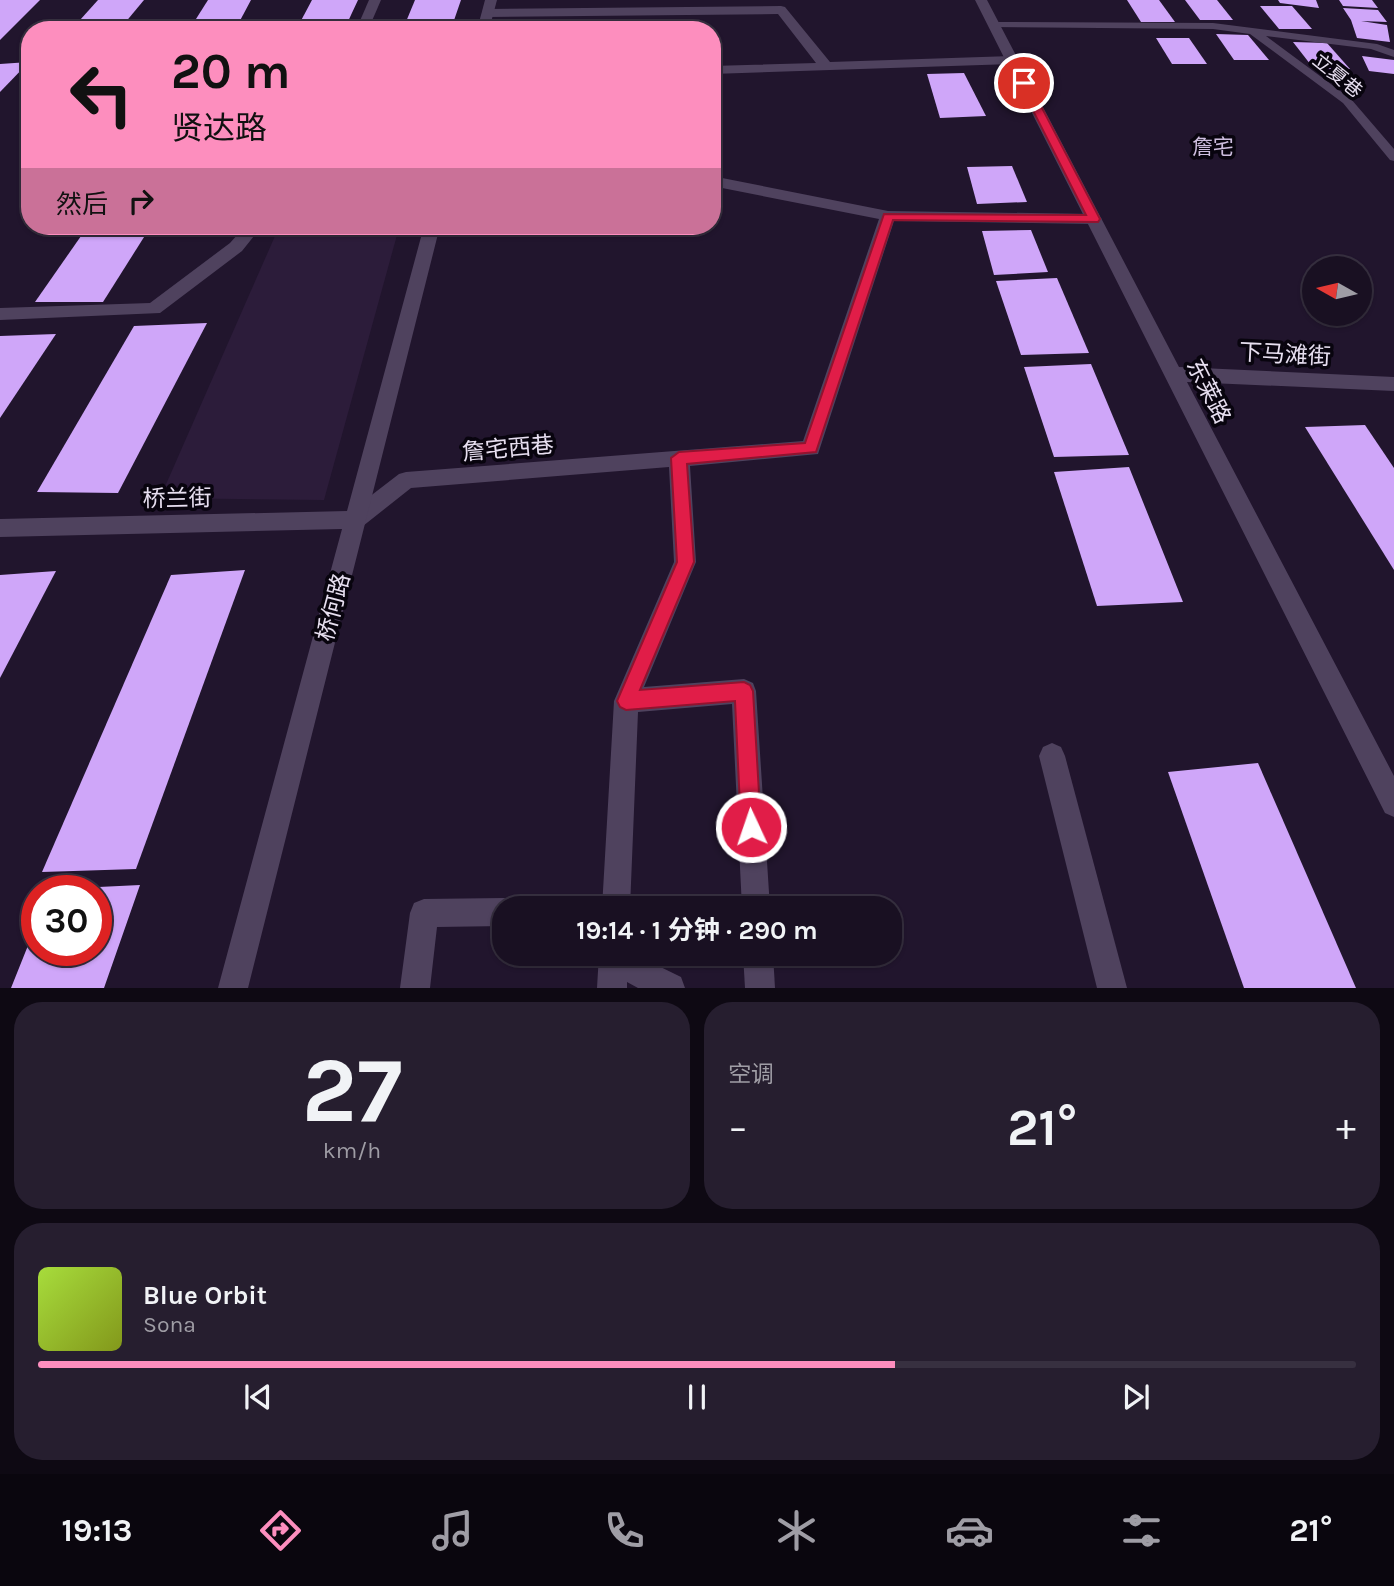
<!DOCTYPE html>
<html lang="zh">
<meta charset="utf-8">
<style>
body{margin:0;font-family:Karla,"Noto Sans SC",sans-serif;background:#261e2f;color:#f1f3f6;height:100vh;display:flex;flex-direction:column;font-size:26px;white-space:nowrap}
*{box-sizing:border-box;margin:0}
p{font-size:23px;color:#9f9da5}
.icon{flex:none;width:38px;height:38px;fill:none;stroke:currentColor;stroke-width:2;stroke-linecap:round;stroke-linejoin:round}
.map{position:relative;height:988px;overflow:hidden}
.details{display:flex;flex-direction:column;gap:14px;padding:14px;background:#0e0913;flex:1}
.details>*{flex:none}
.banner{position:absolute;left:21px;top:21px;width:700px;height:214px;border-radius:28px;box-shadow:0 2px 5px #0004,0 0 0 2px #373040;background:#fd8ebe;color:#111;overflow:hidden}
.needle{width:46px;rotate:278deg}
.controls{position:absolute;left:1302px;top:256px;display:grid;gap:14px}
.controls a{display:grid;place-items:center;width:70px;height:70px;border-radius:50%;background:#191022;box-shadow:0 2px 5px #0004,0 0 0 2px #373040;font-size:35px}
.speed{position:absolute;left:21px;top:875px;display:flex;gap:14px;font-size:35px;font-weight:700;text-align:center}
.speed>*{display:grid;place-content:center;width:91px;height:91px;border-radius:50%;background:#191022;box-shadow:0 2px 5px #0004,0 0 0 2px #373040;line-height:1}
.speed .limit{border:10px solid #d22;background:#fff;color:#111}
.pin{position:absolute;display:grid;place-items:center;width:60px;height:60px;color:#fff;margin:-30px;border:4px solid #fff;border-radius:50%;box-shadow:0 2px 7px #0007}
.me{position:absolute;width:77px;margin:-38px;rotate:357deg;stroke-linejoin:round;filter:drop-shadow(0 0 5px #0008)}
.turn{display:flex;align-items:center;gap:24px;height:147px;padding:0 35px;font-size:32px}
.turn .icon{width:91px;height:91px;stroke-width:2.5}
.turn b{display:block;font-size:49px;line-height:60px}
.then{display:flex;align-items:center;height:66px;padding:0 35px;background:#0003;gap:14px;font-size:26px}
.big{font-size:52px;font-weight:700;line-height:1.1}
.details .widget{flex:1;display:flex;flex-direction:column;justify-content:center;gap:10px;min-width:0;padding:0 24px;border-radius:28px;background:#261e2f}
.details .dial{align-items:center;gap:0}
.dial b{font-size:91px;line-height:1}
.song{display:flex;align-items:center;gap:21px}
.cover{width:84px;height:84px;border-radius:10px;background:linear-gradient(135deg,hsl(80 70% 55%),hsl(70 70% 35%))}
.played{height:7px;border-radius:4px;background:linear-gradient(90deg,#fd8ebe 65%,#373040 65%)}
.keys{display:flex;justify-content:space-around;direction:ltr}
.heat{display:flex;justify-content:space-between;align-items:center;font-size:38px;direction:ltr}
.details .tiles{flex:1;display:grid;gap:14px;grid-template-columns:1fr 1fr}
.widget:last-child{grid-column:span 2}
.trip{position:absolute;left:492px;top:896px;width:410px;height:70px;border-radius:28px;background:#191022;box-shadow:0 2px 5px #0004,0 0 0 2px #373040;font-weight:700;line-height:70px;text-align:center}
.tabs{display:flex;height:112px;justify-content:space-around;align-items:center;background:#0a060e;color:#9f9da5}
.tabs .icon{width:49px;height:49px}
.tabs .current{color:#fd8ebe}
.tabs b{font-size:32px;color:#f1f3f6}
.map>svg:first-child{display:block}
.built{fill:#2c1c3a}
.building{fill:#cfa6f9}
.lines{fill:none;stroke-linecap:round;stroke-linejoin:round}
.lane{fill:#4f425e;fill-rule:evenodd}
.street{fill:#4f425e;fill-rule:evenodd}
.secondary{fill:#4f425e;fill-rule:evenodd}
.route{fill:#e11d48;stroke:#92132f;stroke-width:2}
.labels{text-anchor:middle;stroke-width:7;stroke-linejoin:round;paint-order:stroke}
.far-street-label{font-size:19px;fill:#e7dff0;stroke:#08040e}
.far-quarter-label{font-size:21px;fill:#cdbdde;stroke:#08040e}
.street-label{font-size:23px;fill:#e7dff0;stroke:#08040e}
</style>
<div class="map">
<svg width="1394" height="988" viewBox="0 0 1394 988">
<rect width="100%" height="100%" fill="#21152d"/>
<path class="built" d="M397 235 324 500 160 498 275 236Z"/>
<g class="building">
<path d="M0 0H40L0 40Z"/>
<path d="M98 0H144L119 30H71Z"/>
<path d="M208 0H251L235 30H189Z"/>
<path d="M312 0H358L344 30H296Z"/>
<path d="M415 0H461L451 29H403Z"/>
<path d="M1127 0H1159L1175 22H1141Z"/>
<path d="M1185 0H1217L1233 20H1200Z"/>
<path d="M1278 0H1316L1319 8 1280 3Z"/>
<path d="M1339 0H1372L1378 8 1343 6Z"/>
<path d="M1260 6H1292L1312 29H1279Z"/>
<path d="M1343 8 1378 10 1387 22 1361 21 1387 25 1390 42 1357 38 1351 20Z"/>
<path d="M1216 34 1248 35 1269 60H1234Z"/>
<path d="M1156 38H1189L1207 64H1172Z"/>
<path d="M1293 42 1327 43 1350 69H1314Z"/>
<path d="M1362 56 1394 60V74L1369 71Z"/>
<path d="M29 62 0 92V64Z"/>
<path d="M964 73 986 116 940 118 927 74Z"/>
<path d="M1012 166 1027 202 977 204 967 167Z"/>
<path d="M88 226H151L103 302H35Z"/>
<path d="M1031 230 1048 272 994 275 982 231Z"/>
<path d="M1057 278 1089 353 1021 355 996 281Z"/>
<path d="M207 323 118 493 37 492 134 326Z"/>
<path d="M56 334 0 418V336Z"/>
<path d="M1091 364 1129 455 1054 457 1024 367Z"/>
<path d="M1365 425 1394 468V570L1305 427Z"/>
<path d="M1129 467 1183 602 1097 606 1054 472Z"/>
<path d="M245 570 136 869 42 872 171 575Z"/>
<path d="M56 571 0 678V575Z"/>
<path d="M1258 763 1356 988H1244L1168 772Z"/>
<path d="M140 885 104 988H11L37 923V950H96V891H57V889Z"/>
</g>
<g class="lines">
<path class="lane" d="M994 22 1213 23 1377 44 1394 50V57L1371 49 1266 36 1351 99 1394 149V161L1390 160 1343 103 1250 34 1213 29 990 27V23Z"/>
<g class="street">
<path d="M369 0H381L368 30H356Z"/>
<path d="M781 6 785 7 830 62 1012 56 1018 60 1012 64 712 74V66L816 63 778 14 488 17 482 13 488 9Z"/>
<path d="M712 176 888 211 1094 214 1102 219 1094 224 894 221 818 454 690 466 696 562 644 687 744 679 753 683 756 691 770 908H742L732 704 638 712 630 908H602L614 701 674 562 669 467 411 488 363 526 355 529 347 526 344 520 347 514 399 474 406 472 803 441 879 219 712 186Z"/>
<path d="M245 226H262L242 251 160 313 0 320V308L150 303 230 243Z"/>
<path d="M1052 743 1061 747 1065 756 1127 988H1097L1039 756 1043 747Z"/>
<path d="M504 898 514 902 517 908H504V926L437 927 430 988H400L410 913 414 903 424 899Z"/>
<path d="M599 954H634L681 977 685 988H638L627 982V988H597Z"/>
<path d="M743 954H773L775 988H745Z"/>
</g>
<g class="secondary">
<path d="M485 0H497L489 30H477Z"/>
<path d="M975 0H987L1179 367 1394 377V391L1187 382 1394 776V817L1385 813Z"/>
<path d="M424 226H440L248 988H218L342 529 0 537V519L347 511Z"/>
</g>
</g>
<path class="route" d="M1020 80 1029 83 1100 219 1098 222 893 220 816 452 687 464 694 562 640 690 744 682 750 685 753 691 761 827 758 834 751 837 744 834 741 827 735 701 626 710 620 707 617 701 677 562 671 458 679 452 805 443 884 214 1086 215 1019 83Z"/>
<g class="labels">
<g class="far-street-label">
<text transform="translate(1338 75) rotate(39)" y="7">立夏巷</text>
</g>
<g class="far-quarter-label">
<text x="1213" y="154">詹宅</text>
</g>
<g class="street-label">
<text transform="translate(1285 354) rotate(3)" y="8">下马滩街</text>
<text transform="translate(1209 391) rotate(63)" y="8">东莱路</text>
<text transform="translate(508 448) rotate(-5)" y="8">詹宅西巷</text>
<text transform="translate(177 498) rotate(-1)" y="8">桥兰街</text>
<text transform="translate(333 607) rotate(-75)" y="8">桥何路</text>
</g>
</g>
</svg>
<div class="controls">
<a><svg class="needle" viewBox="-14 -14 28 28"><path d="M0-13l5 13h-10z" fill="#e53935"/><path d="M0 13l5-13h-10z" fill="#9f9da5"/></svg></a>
</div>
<div class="speed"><div class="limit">30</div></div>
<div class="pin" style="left:1024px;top:83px;background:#d93025"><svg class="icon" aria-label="arrive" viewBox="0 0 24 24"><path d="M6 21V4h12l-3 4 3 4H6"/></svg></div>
<svg class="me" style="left:751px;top:827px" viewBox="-20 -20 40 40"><circle r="17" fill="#e11d48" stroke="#fff" stroke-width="3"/><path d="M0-11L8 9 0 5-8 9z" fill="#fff"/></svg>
<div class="trip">19:14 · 1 分钟 · 290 m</div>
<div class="banner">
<div class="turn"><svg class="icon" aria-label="left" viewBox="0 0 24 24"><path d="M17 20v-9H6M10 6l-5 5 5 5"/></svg><div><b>20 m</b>贤达路</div></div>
<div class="then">然后<svg class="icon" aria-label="right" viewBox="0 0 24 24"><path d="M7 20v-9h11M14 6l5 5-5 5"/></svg></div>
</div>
</div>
<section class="details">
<div class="tiles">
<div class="widget dial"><b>27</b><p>km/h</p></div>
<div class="widget"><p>空调</p>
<div class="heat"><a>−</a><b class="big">21°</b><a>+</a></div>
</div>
<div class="widget">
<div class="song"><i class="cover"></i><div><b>Blue Orbit</b><p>Sona</p></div></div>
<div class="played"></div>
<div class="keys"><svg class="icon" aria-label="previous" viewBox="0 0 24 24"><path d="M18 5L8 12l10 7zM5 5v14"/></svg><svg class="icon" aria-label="pause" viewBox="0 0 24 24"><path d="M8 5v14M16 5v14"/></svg><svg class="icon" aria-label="next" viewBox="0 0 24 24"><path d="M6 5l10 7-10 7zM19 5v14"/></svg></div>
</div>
</div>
</section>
<nav class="tabs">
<b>19:13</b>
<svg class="icon current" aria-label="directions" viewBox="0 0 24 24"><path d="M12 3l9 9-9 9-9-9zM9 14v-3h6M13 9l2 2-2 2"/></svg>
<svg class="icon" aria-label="music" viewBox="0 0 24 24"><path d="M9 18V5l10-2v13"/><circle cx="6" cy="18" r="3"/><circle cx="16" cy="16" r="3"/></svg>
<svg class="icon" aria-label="phone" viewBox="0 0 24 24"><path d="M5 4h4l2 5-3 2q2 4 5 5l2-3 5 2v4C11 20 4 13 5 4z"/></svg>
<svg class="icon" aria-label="climate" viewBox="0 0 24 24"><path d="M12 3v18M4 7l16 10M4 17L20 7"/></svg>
<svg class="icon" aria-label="car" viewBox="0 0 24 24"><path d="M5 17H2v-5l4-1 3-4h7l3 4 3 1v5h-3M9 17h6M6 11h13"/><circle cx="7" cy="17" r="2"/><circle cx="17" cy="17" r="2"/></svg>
<svg class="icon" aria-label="filters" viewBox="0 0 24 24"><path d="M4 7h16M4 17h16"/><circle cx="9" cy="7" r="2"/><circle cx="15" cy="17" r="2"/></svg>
<b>21°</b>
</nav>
